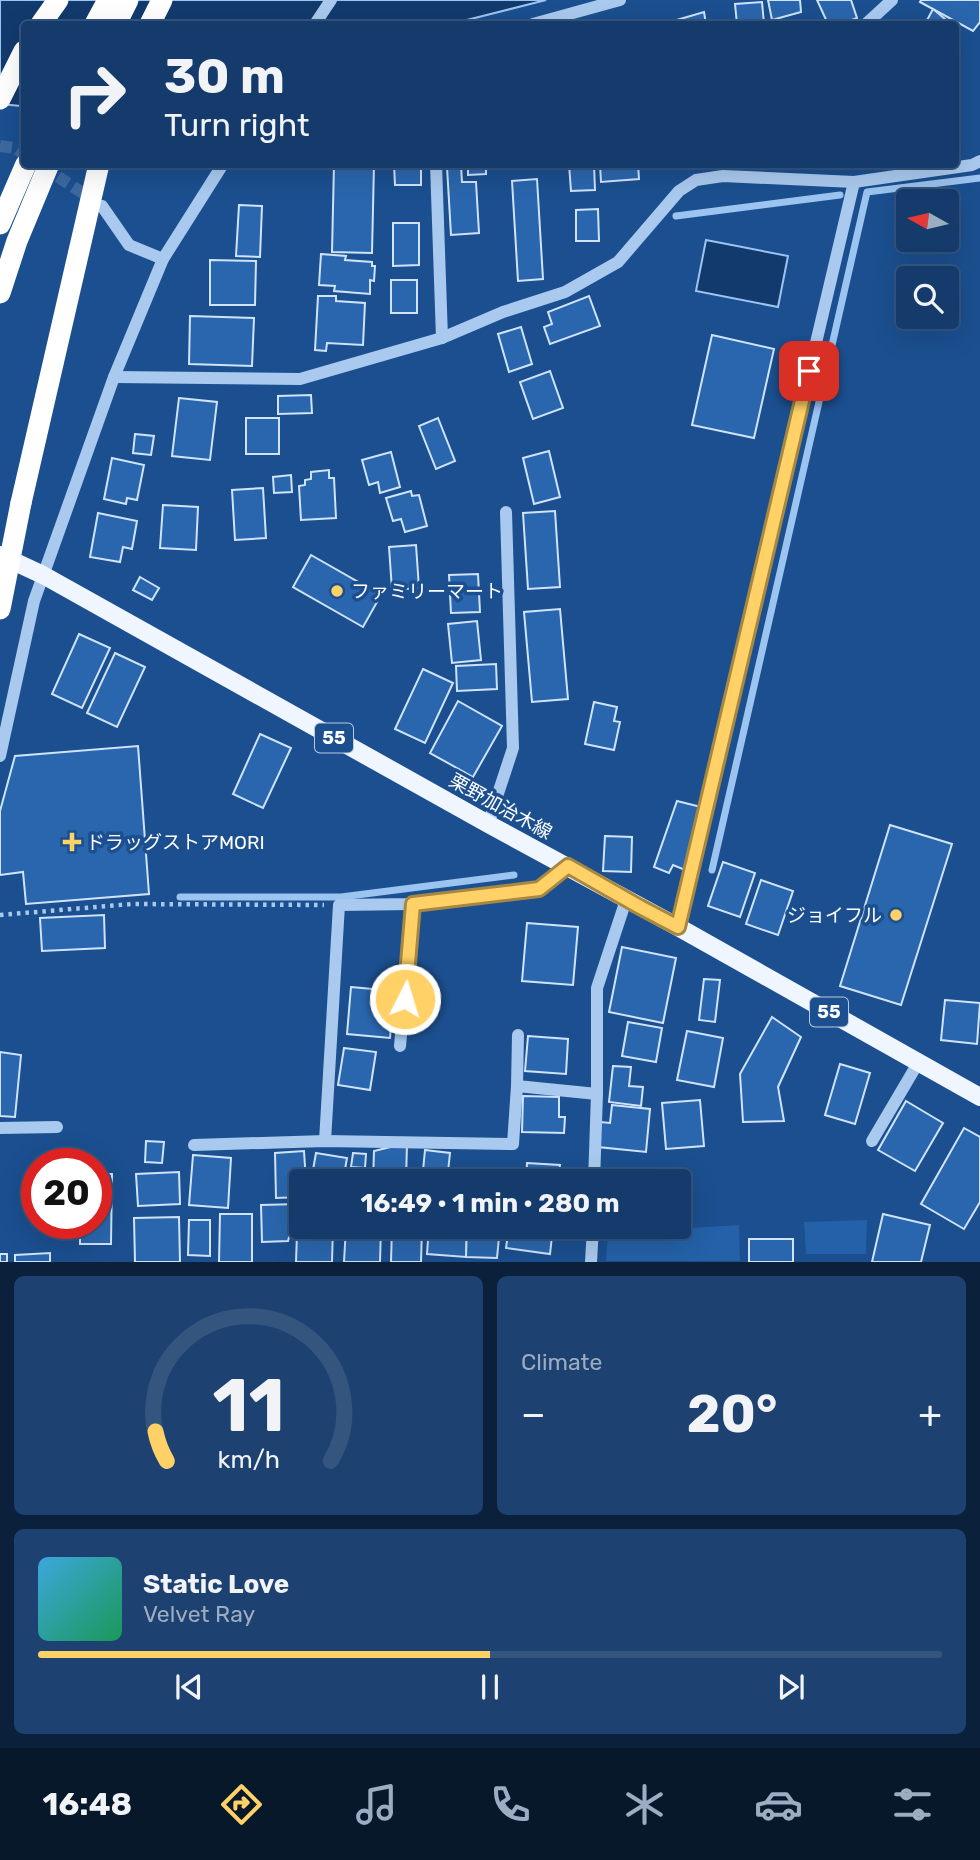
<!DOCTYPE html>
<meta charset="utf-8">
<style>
body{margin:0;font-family:Rubik,"Noto Sans JP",sans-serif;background:#1d4271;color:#f1f3f6;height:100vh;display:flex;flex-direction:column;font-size:26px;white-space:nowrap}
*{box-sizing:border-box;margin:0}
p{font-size:23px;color:#9dadc1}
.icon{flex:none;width:38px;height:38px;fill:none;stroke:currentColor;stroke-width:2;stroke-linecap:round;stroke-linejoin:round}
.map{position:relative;height:1262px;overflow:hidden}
.sheet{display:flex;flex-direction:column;gap:14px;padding:14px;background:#0b203b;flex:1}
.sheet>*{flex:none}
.top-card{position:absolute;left:21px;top:21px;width:938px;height:147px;border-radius:7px;box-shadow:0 7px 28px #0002,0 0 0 2px #33557e;background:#143b6b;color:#f1f3f6;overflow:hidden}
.needle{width:46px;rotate:278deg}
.controls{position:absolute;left:896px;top:189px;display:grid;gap:14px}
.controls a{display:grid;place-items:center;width:63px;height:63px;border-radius:7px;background:#143b6b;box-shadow:0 7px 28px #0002,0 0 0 2px #33557e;font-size:35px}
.speed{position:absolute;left:21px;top:1148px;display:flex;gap:14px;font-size:35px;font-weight:700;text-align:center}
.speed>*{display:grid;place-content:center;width:91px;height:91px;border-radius:50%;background:#143b6b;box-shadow:0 7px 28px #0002,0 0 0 2px #33557e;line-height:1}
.speed .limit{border:10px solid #d22;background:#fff;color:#111}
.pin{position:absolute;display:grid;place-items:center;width:60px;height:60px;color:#fff;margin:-30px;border-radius:14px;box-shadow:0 4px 10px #0006}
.me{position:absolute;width:77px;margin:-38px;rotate:5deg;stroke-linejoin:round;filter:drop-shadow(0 0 5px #0008)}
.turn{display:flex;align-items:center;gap:24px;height:147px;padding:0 28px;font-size:32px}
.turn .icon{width:91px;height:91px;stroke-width:2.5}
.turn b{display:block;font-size:49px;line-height:60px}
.big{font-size:52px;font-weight:700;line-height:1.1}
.sheet .widget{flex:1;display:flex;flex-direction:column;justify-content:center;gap:10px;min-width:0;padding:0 24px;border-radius:10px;background:#1d4271}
.sheet .dial{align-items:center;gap:0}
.dial svg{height:182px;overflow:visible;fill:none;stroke:#33557e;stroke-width:7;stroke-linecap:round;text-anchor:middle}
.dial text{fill:#f1f3f6;stroke:none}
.song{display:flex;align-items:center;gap:21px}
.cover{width:84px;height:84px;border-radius:10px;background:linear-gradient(135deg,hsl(200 70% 55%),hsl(150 70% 35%))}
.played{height:7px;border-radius:4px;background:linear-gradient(90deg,#ffd166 50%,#33557e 50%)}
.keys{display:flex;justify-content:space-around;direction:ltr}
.heat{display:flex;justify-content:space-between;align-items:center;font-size:38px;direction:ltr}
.sheet .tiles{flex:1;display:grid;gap:14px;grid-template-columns:1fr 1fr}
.widget:last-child{grid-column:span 2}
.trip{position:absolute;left:289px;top:1169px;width:402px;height:70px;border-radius:7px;background:#143b6b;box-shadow:0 7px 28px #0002,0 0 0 2px #33557e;font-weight:700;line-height:70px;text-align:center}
.tabs{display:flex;height:112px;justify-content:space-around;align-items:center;background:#08182b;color:#9dadc1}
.tabs .icon{width:49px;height:49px}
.tabs .active{color:#ffd166}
.tabs b{font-size:32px;color:#f1f3f6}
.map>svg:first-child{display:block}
.green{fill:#2461a8}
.water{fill:#123a6d;stroke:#9cc4f0;stroke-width:2}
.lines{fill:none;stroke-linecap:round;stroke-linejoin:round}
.stream{stroke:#9cc4f0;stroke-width:7}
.building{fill:#2a66ad;stroke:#cfe3fa;stroke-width:2}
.minor-tunnel{stroke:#3d69a0;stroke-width:12;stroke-dasharray:12 6;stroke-linecap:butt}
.path{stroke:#a9c9ee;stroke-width:4.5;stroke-dasharray:3.5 5;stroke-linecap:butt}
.minor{stroke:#a9c9ee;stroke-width:12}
.major{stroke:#f0f6ff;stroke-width:18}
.highway{stroke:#fff;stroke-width:21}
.highway-bridge{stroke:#fff;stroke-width:21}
.route-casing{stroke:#a68842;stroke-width:18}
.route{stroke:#ffd166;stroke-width:12}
.poi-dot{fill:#ffd166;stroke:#1b4f8f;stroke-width:2.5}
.labels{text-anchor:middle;stroke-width:7;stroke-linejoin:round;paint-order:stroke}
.shield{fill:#1b4f8f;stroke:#bbcadd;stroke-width:2}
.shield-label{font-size:18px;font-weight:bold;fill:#fff}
.poi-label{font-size:19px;fill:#fff;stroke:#1b4f8f;text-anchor:start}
.street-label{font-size:19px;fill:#fff;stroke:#1b4f8f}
</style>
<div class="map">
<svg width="980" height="1262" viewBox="0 0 980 1262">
<rect width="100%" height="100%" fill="#1b4f8f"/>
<g class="green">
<path d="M867 1220 866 1254H806L804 1222Z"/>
<path d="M739 1225 740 1261H606L608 1233Z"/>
</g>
<g class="water">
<path d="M0 0H546L451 24H24V105L21 106 0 104Z"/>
<path d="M706 240 788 256 778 307 696 291Z"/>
</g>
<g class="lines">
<g class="stream">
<path d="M676 216 840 195"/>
<path d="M712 870 867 192 980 178"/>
<path d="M180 897H341L514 875"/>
</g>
</g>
<g class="building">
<path d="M768 0H800L801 12 772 20Z"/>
<path d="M817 0H851L857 18 841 24H828Z"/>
<path d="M921 0H980V22L973 31 920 2Z"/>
<path d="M762 2 764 24H737L735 4Z"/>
<path d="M933 9 951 24H925Z"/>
<path d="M704 12 706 24H663Z"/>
<path d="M334 164H374L372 253 332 252Z"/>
<path d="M394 164H421V185H395Z"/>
<path d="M468 164H486V174L468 175Z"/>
<path d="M569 164H594L595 190 571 191Z"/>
<path d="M600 164H638L639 179 601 182Z"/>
<path d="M461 166 462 182H476L479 233 451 235 447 167Z"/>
<path d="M537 179 543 279 518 281 512 181Z"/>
<path d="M239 205 262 206 260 257 236 256Z"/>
<path d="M598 209 599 241H576V210Z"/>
<path d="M393 223H419V265L393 266Z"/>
<path d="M321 254 346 256 345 260 372 262V266H375L374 281 370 280V294L334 291 335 286 319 285Z"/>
<path d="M210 260 256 261 255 305H210Z"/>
<rect x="391" y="280" width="26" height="33"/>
<path d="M318 296H336V301L365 303 363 345 327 343 326 351 315 350Z"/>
<path d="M589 296 600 326 550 344 544 327 552 324 548 312Z"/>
<path d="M190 316 254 318 252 366 189 364Z"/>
<path d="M521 327 532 364 509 372 498 334Z"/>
<path d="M712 335 774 349 754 438 692 425Z"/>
<path d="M550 371 563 408 533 419 520 382Z"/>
<path d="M311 395 312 413 278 414V396Z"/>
<path d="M179 398 217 402 210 460 172 456Z"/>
<rect x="246" y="418" width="33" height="36"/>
<path d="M438 418 455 461 436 469 419 426Z"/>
<path d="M135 434 154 436 151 455 133 453Z"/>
<path d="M549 451 560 497 534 504 523 458Z"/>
<path d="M391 452 400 487 380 493 378 482 369 485 362 460Z"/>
<path d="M112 458 144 465 137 500 127 498 126 504 104 499Z"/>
<path d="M329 470V478H334L336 518 301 520 299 486 305 485V480L311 479V472Z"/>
<path d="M291 475 292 492 274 493 273 477Z"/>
<path d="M263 488 266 538 235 540 232 490Z"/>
<path d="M411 491 412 496 419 495 427 526 405 532 401 519 393 521 386 498Z"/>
<path d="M163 505 198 507 196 550 160 548Z"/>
<path d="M555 511 560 587 528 589 523 513Z"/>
<path d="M98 513 137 521 132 549 123 547 120 562 90 557Z"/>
<path d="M416 545 419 588 392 590 389 547Z"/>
<path d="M311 555 381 595 363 627 293 587Z"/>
<path d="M478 574 480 612 451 613 449 575Z"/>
<path d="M140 577 159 588 152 600 133 590Z"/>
<path d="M560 609 568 699 532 702 524 612Z"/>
<path d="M477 621 481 660 452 663 448 624Z"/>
<path d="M79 634 110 648 82 708 52 694Z"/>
<path d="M115 653 145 667 117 727 87 713Z"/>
<path d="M496 664 497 689 457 691 456 666Z"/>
<path d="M423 669 453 683 425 743 395 729Z"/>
<path d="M458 701 502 726 473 777 430 753Z"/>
<path d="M594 702 617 707 614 721 620 722 614 750 585 744Z"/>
<path d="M260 734 291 748 263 808 233 794Z"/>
<path d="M138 746 149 894 26 904 23 872 0 875V811L15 756Z"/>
<path d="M677 801 705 808 685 870 673 865 669 873 654 867Z"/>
<path d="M890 825 952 844 901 1005 840 986Z"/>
<path d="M605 836 632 837 631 872 603 871Z"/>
<path d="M723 862 755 873 740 917 708 906Z"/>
<path d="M761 880 793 891 778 935 746 924Z"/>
<path d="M104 915 105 948 42 951 40 918Z"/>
<path d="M527 923 578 927 573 985 522 981Z"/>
<path d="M622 947 676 958 663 1023 609 1012Z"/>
<path d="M704 979 720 980 715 1022 699 1020Z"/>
<path d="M351 987 394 991 390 1038 347 1034Z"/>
<path d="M945 1000 980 1003 977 1044 941 1040Z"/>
<path d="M772 1017 801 1037 778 1087 784 1121 743 1122 740 1074Z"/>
<path d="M628 1022 662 1028 656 1062 622 1056Z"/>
<path d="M687 1031 723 1038 714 1087 677 1080Z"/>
<path d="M528 1036 568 1039 566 1074 525 1071Z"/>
<path d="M344 1048 376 1052 370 1090 338 1085Z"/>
<path d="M0 1052 21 1055 15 1117 0 1116Z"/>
<path d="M840 1064 870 1073 855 1124 825 1115Z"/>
<path d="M613 1066 631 1067 629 1086 643 1087 641 1106 609 1102Z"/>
<path d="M523 1096 559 1097V1117H565L564 1133 522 1132Z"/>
<path d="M700 1100 704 1146 666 1149 662 1103Z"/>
<path d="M906 1101 943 1123 915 1171 878 1150Z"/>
<path d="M612 1105 650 1109 646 1152 598 1147 601 1122 610 1123Z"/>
<path d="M964 1128 980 1137V1202L964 1229 921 1204Z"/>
<path d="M146 1141 164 1142 162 1163 145 1162Z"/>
<path d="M407 1143 406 1181H373L374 1151Z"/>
<path d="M425 1150 450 1153 447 1181H422Z"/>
<path d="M304 1151 306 1181H301V1197L276 1198 275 1153Z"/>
<path d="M316 1153 347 1158 343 1181H311Z"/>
<path d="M353 1153 366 1154 365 1168 351 1167Z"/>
<path d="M193 1155 231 1158 228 1208 189 1205Z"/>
<path d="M527 1163 560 1165 558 1181H526Z"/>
<path d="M179 1172 180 1204 138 1206 136 1174Z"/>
<path d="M96 1174H112L111 1244H80V1223H96Z"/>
<path d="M298 1204 301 1205V1227H333L332 1262H296Z"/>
<path d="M298 1204 288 1241 262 1242 261 1205Z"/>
<path d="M220 1214H252V1262H219Z"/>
<path d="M883 1214 930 1225 921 1262H872Z"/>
<path d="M179 1217 180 1262H135L134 1218Z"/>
<path d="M189 1220H210V1256L188 1255Z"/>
<path d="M346 1227H381L380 1262H344Z"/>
<path d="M392 1227H422L421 1262H391Z"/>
<path d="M429 1227H467L466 1257 427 1254Z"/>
<path d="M467 1227H500L497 1258 466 1257Z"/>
<path d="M509 1227H553L550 1254 506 1248Z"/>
<rect x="749" y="1239" width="44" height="23"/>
<path d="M50 1253V1262H15V1255Z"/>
<rect x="0" y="1254" width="7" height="8"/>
</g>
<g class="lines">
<g class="minor-tunnel">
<path d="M0 146 15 148 24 154"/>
<path d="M43 167 95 201"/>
</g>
<path class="path" d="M0 915 132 904 324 905"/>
<g class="minor">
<path d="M315 24 331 0"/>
<path d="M533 24 620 0"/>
<path d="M866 24 892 0"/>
<path d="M436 164 442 338"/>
<path d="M102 206 129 245 163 259"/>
<path d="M114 377 300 379 442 338 503 312 565 292 618 262 679 191 696 180 723 176 854 182 972 165 980 161"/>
<path d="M0 756 34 601 114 377 163 259 223 164"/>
<path d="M490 825 491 815 513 748 506 512"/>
<path d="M678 927 854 182"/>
<path d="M400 1046 413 904"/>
<path d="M517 1086 518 1035"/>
<path d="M0 1128 57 1127"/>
<path d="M325 1141 339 905 413 904 539 889 568 866"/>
<path d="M872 1141 918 1063"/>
<path d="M194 1145 325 1141 513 1144 517 1086 597 1094"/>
<path d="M594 1181 597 1094V988L626 900"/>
<path d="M591 1262 593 1227"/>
</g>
<path class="major" d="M0 555 43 575 490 825 678 927 980 1097"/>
<g class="highway">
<path d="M41 24 58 0"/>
<path d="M95 24 108 0"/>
<path d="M116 24 128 0"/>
<path d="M150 24 162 0"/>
<path d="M0 99 24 51"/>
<path d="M0 224 26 164"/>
<path d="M0 293 17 241 49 164"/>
<path d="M21 503 99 164"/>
</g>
<path class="highway-bridge" d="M0 609 21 503"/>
</g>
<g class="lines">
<g class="route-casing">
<path id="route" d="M405 999 413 904 539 889 568 866 640 907 678 927 809 371"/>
</g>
<use href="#route" class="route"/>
</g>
<g class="poi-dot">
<circle cx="337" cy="591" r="7"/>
<path d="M68.5 831.5h7v7h7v7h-7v7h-7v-7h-7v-7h7z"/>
<circle cx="896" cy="915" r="7"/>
</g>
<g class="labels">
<g class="shield">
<rect x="315" y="723.5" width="38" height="29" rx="5"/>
<rect x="810" y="997.5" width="38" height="29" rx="5"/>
</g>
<g class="shield-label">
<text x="334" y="744">55</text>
<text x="829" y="1018">55</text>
</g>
<g class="poi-label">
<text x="351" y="598">ファミリーマート</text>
<text x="86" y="849">ドラッグストアMORI</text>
<text x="882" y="922" text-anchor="end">ジョイフル</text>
</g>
<g class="street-label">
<text transform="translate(501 806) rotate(29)" y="7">栗野加治木線</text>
</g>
</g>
</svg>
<div class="controls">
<a><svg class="needle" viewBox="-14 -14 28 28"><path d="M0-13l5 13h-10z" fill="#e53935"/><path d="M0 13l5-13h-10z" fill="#9dadc1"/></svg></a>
<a><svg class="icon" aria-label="search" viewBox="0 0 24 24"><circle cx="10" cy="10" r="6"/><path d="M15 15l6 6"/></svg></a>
</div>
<div class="speed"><div class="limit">20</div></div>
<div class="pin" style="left:809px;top:371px;background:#d93025"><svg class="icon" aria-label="arrive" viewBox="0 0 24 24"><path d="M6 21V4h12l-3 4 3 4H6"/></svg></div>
<svg class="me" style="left:405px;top:999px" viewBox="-20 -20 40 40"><circle r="17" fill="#ffd166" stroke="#fff" stroke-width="3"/><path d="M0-11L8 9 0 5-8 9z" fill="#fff"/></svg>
<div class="trip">16:49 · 1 min · 280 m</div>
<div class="top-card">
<div class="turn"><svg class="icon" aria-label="right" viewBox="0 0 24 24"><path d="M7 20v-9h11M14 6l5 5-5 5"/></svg><div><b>30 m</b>Turn right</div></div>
</div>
</div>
<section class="sheet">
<div class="tiles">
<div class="widget dial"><svg viewBox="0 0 100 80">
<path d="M14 69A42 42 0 1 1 86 69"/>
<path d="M14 69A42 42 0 0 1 9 56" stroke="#ffd166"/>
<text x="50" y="56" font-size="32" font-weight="700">11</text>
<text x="50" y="72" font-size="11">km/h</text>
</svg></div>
<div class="widget"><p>Climate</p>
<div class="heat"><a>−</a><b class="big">20°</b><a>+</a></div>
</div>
<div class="widget">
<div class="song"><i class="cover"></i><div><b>Static Love</b><p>Velvet Ray</p></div></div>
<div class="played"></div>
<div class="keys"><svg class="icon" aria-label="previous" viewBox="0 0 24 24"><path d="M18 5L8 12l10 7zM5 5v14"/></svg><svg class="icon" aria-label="pause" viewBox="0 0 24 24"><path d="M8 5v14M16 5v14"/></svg><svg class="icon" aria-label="next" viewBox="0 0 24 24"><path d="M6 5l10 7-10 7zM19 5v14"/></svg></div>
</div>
</div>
</section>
<nav class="tabs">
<b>16:48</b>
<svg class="icon active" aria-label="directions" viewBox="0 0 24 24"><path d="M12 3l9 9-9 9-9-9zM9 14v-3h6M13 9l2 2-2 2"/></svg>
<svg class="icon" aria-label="music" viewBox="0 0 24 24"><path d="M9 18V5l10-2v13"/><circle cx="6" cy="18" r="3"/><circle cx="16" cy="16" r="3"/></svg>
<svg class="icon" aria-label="phone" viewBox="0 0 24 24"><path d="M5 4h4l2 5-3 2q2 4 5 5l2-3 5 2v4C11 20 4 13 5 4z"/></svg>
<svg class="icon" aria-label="climate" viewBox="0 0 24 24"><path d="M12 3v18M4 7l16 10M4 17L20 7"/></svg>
<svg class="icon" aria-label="car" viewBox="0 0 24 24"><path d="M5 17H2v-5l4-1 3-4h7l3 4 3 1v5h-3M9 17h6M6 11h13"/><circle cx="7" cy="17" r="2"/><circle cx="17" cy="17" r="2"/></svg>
<svg class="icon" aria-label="filters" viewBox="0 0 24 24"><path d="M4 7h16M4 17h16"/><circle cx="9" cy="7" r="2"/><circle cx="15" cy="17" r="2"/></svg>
</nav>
